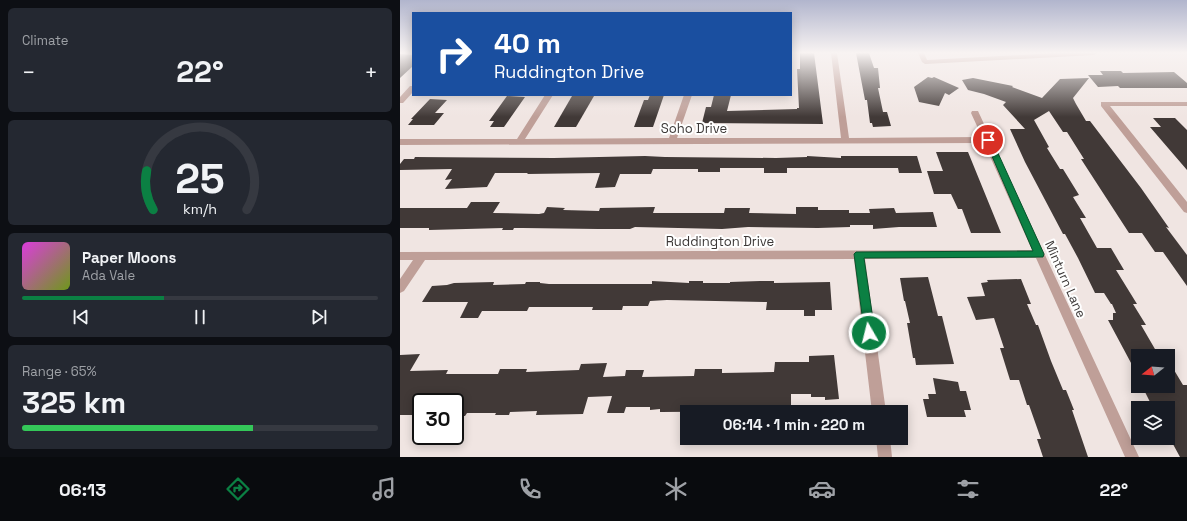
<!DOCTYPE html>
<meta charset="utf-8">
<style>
body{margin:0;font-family:"Space Grotesk",sans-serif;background:#242831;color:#f1f3f6;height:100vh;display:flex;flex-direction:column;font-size:15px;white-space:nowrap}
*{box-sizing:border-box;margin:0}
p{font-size:13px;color:#9ea1a6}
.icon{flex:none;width:22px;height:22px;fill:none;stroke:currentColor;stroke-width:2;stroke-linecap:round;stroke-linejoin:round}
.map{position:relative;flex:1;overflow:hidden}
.side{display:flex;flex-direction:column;gap:8px;padding:8px;background:#0d0f14;width:400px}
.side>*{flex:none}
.guide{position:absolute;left:12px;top:12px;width:380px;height:84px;border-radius:0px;box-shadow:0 2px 10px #0003;background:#1a4fa0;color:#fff;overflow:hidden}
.needle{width:26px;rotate:253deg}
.tools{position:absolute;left:731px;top:349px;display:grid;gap:8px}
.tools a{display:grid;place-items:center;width:44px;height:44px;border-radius:0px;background:#171b24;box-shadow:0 2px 10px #0003;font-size:20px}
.speed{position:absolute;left:12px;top:393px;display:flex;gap:8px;font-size:20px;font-weight:700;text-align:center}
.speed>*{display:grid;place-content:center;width:52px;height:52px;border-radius:50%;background:#171b24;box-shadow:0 2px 10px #0003;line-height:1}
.speed .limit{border:2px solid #111;border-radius:6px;background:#fff;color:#111}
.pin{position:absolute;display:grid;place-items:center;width:34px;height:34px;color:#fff;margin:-17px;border:2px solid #fff;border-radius:50%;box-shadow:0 1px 4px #0007}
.me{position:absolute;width:44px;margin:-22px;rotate:352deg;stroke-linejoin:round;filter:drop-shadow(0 0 3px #0008)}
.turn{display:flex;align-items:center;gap:14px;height:84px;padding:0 16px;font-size:18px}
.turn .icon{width:52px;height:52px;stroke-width:2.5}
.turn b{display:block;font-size:28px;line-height:34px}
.big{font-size:30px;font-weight:800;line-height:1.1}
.side .widget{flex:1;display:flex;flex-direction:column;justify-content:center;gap:6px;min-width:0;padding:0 14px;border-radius:6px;background:#242831}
.side .dial{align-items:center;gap:0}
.dial svg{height:104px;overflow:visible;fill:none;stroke:#363941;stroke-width:7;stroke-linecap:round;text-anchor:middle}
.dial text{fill:#f1f3f6;stroke:none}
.song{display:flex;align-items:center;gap:12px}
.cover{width:48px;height:48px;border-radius:6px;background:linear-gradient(135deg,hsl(300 70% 55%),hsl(80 70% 35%))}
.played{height:4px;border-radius:2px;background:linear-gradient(90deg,#0b8043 40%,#363941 40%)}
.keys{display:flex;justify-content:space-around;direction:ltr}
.heat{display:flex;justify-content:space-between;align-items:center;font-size:22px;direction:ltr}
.charge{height:6px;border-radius:3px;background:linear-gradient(90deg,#34c759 65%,#363941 0)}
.trip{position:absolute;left:280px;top:405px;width:228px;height:40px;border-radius:0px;background:#171b24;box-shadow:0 2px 10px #0003;font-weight:800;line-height:40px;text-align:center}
.tabs{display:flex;height:64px;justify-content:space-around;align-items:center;background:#090b0e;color:#9ea1a6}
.tabs .icon{width:28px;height:28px}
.tabs .current{color:#0b8043}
.tabs b{font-size:18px;color:#f1f3f6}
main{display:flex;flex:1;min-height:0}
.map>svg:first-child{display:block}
.building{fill:#413937}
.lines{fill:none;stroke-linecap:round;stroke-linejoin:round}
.minor{fill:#bf9f98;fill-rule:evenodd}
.route{fill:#0b8043;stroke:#07532c}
.labels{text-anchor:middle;stroke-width:4;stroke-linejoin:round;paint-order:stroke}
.street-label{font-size:13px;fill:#3c3837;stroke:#fff}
</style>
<main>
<section class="side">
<div class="widget"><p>Climate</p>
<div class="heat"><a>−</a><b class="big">22°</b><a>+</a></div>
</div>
<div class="widget dial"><svg viewBox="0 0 100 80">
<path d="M14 69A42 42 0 1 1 86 69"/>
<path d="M14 69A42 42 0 0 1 9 39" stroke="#0b8043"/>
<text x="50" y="56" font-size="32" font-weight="700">25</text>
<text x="50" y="72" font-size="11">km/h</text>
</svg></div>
<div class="widget">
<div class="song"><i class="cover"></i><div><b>Paper Moons</b><p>Ada Vale</p></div></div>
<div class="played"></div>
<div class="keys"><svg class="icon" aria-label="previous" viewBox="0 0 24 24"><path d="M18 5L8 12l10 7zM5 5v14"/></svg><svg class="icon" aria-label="pause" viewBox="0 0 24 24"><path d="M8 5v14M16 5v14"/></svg><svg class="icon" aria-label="next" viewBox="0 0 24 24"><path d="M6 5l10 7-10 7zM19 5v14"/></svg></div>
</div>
<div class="widget"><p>Range · 65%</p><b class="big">325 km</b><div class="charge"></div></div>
</section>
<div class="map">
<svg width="787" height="457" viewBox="0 0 787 457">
<rect width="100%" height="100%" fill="#f0e5e2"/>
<g class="building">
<path d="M400 53H414L423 124 302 123 306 107H311L314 95H331L327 111 397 109V108H399L397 69H400Z"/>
<path d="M456 53H469L474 68H478L480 88H478L483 112H487L491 126 473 127 472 123H470L467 100H465Z"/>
<path d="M0 54 13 55V66L0 78Z"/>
<path d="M700 71H721L723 73 774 72 787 83V88H720L718 86 698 87 688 75H703Z"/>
<path d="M528 77 532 78 534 77 559 88 549 95 545 93 539 106 519 102 514 87Z"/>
<path d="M573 78 613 86 612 87 642 98 660 79 689 78 673 98 676 104 686 121H690L741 188 769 228 766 227 787 255V286L763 252H755L742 233H729L681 159H684L667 132H663L649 111 634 120 649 147 647 148 660 169H663L679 195 673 197 686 218H680L697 248H711L724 270H716L737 304H733L746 325H741L759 356H738V376L708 320H713V313H716L712 304H711L704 293H695L678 258 665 234H663L625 162 610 129H625L603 105 606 102 584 94 568 90 562 80Z"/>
<path d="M250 95H264L253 127H234L244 100H248Z"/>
<path d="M107 96 125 97 104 127H90L94 121H89Z"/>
<path d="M172 96H194L176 127H154Z"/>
<path d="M30 99 47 100 35 113H44L34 125H8L13 119H11Z"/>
<path d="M753 118H775L787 130V170L750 127H761Z"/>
<path d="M536 152H568L601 233H571L562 209H558L551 194H534L527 171H543Z"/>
<path d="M245 156 265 157 376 158 407 157V156L441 158V156H517L522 173H499L498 168H387V173H364V168H320V172H298V169H253L251 174H220L215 187 195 188 200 173 127 174 128 173H95L87 187 45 189 52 179 45 180 52 169 0 170V164L4 159H14L15 157 154 158Z"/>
<path d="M71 202H100L93 213 139 214 144 213 147 207 165 208 163 210 199 211 200 208 255 207 253 213H324L325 208H350L349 213 396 214V207H418V210H449V213H470L469 209 494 208 496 213 533 212 537 227H499L473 229V225H450V227L418 228 348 227 322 229 235 227 230 229H198L123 228H114L113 230H102L103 228 29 230V228H0V208H67Z"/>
<path d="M528 277 538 316H542L554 364 516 365 515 358H513L507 323H510L505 301H504L500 278Z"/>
<path d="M621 279 631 304H627L636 325H638L651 361 663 390H666L674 410H672L688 457H643L637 439H641L629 405H627L619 380H610L600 348H604L594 318 576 320 567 297 585 296 581 283 588 282 587 280Z"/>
<path d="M252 281 289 283V281H303V283H330V282L360 281H374V283L430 282 432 310H415V316H404V310H366L367 302 267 300 250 301 248 306H223L222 310H192L193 307H129L127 311H82L78 318H60L68 302H22L32 286 47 285 54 283 94 282 93 285 125 284 126 282H140V283L149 284H252Z"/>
<path d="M20 354 10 371 48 370 46 374H98L100 369H127L126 372 179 370 181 364 207 363 203 377 225 376 226 370H244L242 377 294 376 295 369H322V373L374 372 375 362H409V356L434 355 439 399 425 400V397H411V394H391V411L260 412V409L250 410V407H226L224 413H207L212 396 188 397 183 414 136 415 137 411 110 412 109 415H95L96 413H67L65 416H55V402H21V407L17 415H0V355Z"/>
<path d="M768 360 783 385H787V457H780L768 435V408H753L742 386H768Z"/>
<path d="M533 378 558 382 560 391H566L571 410H564L566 417H527L523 399H529L528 394H536Z"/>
</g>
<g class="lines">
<g class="minor">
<path d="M431 53H437L449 138 582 137 571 113 572 111H578L739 457H725L636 258 465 259 486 412H472L454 259 25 260 4 291 0 293V279L13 260H0V252L632 250 584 143 0 145V139H117L145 95H153L125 139 269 138 284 95H292L277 138H441Z"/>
<path d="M518 53H524L527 60 656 53H697L694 55 525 64 522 62Z"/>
<path d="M10 86H13V92L3 103H0V97Z"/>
<path d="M701 102H787V106H710L787 202V213L784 212 701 106Z"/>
<path d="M476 438H490L492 457H478Z"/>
</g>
</g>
<linearGradient id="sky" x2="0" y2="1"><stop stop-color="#b1b5cd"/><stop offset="0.45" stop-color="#f8f3f2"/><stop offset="1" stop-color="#f8f3f2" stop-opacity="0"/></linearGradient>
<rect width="787" height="117" fill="url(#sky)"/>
<path class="route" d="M588 138 592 140 644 254 643 257 464 258 475 333 473 337 469 338 465 337 454 254 456 252 633 251 585 140Z"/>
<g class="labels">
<g class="street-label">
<text x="294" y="133">Soho Drive</text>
<text x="320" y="246">Ruddington Drive</text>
<text transform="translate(666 279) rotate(66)" y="5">Minturn Lane</text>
</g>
</g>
</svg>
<div class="tools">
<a><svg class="needle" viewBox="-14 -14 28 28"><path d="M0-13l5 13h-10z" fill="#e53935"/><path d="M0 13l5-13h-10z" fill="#9ea1a6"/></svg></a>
<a><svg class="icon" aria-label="layers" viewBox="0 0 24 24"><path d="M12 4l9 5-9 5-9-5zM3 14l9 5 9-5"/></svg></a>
</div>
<div class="speed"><div class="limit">30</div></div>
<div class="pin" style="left:588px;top:140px;background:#d93025"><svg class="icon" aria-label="arrive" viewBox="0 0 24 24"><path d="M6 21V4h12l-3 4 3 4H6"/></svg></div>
<svg class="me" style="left:469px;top:333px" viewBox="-20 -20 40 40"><circle r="17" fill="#0b8043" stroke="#fff" stroke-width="3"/><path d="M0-11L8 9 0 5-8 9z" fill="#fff"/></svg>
<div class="trip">06:14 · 1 min · 220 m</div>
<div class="guide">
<div class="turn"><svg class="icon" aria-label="right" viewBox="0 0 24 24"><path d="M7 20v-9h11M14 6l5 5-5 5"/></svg><div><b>40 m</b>Ruddington Drive</div></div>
</div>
</div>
</main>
<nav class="tabs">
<b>06:13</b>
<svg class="icon current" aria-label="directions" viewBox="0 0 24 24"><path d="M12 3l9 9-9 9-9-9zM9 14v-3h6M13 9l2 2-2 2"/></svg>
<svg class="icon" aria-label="music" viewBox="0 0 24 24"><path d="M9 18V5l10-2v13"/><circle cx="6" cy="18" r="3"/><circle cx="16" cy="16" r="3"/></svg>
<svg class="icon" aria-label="phone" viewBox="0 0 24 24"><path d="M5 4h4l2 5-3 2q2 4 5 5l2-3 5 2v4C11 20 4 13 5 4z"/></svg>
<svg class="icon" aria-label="climate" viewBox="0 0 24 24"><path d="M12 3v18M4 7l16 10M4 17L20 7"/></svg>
<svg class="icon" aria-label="car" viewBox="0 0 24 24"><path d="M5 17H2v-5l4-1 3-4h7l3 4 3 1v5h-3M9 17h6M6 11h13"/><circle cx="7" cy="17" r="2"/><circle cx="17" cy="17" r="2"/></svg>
<svg class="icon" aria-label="filters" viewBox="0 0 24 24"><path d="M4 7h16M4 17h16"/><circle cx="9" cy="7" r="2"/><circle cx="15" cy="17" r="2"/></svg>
<b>22°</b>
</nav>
